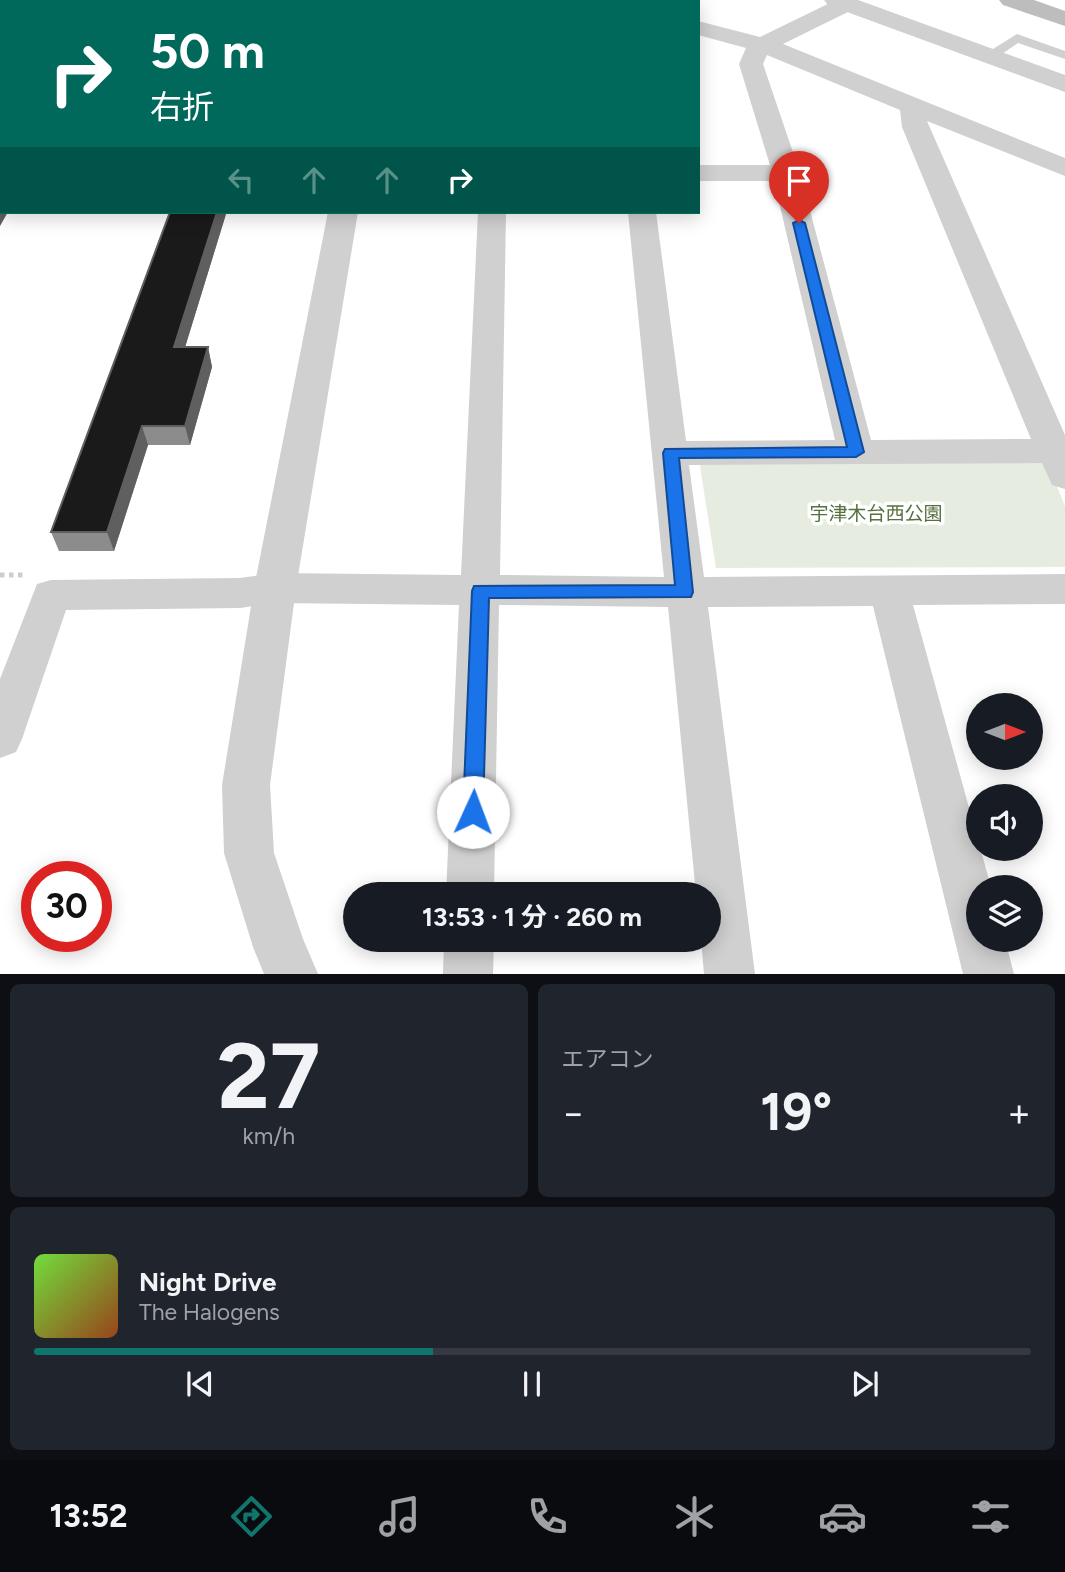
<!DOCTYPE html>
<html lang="ja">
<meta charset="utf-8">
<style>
body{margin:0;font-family:Figtree,"Noto Sans JP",sans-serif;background:#20242c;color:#f1f3f6;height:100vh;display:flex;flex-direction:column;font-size:26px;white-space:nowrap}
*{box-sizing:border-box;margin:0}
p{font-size:23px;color:#9ea1a6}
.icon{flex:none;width:38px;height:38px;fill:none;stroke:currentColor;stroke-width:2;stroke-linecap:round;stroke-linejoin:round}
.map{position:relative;height:974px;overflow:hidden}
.drawer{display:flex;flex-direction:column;gap:10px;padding:10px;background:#0d0f14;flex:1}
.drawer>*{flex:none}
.top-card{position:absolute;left:0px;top:0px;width:700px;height:214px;box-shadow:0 4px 18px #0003;background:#00695c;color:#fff;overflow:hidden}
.needle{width:46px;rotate:90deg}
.fabs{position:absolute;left:966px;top:693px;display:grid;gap:14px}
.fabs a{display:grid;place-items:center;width:77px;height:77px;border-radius:50%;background:#171b24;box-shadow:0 4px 18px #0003;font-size:35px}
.speed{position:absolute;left:21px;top:861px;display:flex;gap:14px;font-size:35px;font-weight:700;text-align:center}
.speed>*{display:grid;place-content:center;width:91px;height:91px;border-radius:50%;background:#171b24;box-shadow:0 4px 18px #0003;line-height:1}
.speed .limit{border:10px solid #d22;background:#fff;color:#111}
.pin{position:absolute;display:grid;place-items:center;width:60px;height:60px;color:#fff;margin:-72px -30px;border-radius:50% 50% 50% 0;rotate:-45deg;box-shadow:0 0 7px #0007}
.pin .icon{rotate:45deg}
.me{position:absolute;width:77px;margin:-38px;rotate:2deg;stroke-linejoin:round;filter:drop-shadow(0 0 5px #0008)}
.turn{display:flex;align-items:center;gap:24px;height:147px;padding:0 35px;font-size:32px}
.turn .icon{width:91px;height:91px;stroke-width:2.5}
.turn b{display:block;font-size:49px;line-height:60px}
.lanes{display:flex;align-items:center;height:66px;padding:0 35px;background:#0003;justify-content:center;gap:35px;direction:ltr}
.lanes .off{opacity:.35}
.big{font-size:52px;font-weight:700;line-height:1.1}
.drawer .widget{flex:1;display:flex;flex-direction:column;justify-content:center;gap:10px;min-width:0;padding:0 24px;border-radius:10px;background:#20242c}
.drawer .dial{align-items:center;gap:0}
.dial b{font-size:91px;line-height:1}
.song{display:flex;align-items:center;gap:21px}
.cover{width:84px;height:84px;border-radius:10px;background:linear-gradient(135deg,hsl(100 70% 55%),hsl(20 70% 35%))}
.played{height:7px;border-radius:4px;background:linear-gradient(90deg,#0f766e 40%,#363941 40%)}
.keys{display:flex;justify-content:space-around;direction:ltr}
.heat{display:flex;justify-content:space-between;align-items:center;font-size:38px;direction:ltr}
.drawer .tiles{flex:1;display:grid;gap:10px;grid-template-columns:1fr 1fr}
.widget:last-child{grid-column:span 2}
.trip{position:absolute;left:343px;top:882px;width:378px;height:70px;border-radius:35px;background:#171b24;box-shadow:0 4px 18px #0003;font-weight:700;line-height:70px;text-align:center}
.menu{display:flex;height:112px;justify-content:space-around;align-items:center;background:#090b0e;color:#9ea1a6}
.menu .icon{width:49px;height:49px}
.menu .on{color:#0f766e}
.menu b{font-size:32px;color:#f1f3f6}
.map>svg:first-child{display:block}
.green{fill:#e6ecdf}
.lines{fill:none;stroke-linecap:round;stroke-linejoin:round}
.path{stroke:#cdcdcd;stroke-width:5;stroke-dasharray:4.5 4.5;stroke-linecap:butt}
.service{fill:#d0d0d0;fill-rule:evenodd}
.minor{fill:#d0d0d0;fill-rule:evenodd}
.tertiary{fill:#d0d0d0;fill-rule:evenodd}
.secondary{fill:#bdbdbd;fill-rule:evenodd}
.wall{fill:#8c8c8c}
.shaded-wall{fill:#5f5f5f}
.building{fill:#1a1a1a;stroke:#5f5f5f;stroke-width:2}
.route{fill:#1a73e8;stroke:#114b97;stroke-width:2}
.labels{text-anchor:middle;stroke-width:7;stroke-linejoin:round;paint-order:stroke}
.park-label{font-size:19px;fill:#56703f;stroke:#fff}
</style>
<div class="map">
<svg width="1065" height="974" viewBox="0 0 1065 974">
<rect width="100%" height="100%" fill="#fff"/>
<path class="green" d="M1045 457 1065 506V567L716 568 699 460Z"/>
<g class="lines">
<path class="path" d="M0 575H27"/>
<path class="service" d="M1017 34 1065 51V59L1018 43 993 60H985V54Z"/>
<g class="minor">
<path d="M133 0H158L159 2H134Z"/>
<path d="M238 0H269L237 2Z"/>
<rect x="489" y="0" width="22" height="2"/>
<path d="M576 0H604L605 2H577Z"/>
<path d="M836 0H855L857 4 854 9 783 44 1065 158V176L927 121 1065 435V489L1052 485 1042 463 689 465 704 577 1065 574V604L913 605 991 887H978V940H1005L1014 974H963L873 606 708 607 755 974H704L701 940H709V894H696L668 607 499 605 494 894H446L459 605 275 603 240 608 66 610 22 739 16 752 0 758V679L37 584 51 580 240 578 275 573 461 575 478 212H506L500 575 664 577 628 212H656L686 441 835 440 774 181H698V165H770L739 64 746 48 698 35V21L760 37ZM767 55 900 110 902 127 1031 439 871 440 800 173 763 64Z"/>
<rect x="0" y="10" width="2" height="14"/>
<path d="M0 48H2L0 63Z"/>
<rect x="0" y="102" width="2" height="16"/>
<rect x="0" y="157" width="2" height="16"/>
<path d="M444 940H494L493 974H443Z"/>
</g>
<g class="tertiary">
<path d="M360 0H384L385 2H361Z"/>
<path d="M824 0H858L1065 75V92L828 5Z"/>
<path d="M328 212H358L296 588 270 785 274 853 303 939 318 974H264L253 947 224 853 222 785 254 588Z"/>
</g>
<path class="secondary" d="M999 0H1034L1065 11V26L1003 5Z"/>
</g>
<path class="wall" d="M226 214 185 347H208L212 367 190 445H148L114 551H59L51 532Z"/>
<g class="shaded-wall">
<path d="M2 192V212H8L0 226V196Z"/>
<path d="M217 212H226V214L179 367 174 347Z"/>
<path d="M208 347 212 367 190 445 185 426Z"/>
<path d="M142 426 148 445 114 551 107 532Z"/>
</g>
<g class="building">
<path d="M0 176H2V192L0 196Z"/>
<path d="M170 212H217L174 347H208L185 426H142L107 532H51Z"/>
</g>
<path class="route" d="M799 220 805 223 864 452 856 457 679 458 693 592 691 597 489 598 483 812 480 818 473 821 466 818 463 812 472 591 474 586 675 585 663 453 665 449 847 447 793 223Z"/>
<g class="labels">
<g class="park-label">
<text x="876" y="520">宇津木台西公園</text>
</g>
</g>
</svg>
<div class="fabs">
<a><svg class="needle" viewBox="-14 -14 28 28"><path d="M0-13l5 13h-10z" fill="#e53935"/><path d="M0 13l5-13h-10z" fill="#9ea1a6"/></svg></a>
<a><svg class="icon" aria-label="sound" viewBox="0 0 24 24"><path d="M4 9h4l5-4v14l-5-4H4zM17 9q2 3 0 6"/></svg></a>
<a><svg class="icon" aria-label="layers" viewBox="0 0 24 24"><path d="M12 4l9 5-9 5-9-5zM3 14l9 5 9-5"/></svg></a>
</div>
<div class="speed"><div class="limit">30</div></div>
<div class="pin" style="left:799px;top:223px;background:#d93025"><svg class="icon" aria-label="arrive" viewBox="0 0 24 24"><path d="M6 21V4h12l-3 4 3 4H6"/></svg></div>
<svg class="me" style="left:473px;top:812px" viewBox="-20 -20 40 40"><circle r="19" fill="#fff"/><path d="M0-13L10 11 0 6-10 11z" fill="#1a73e8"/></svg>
<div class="trip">13:53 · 1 分 · 260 m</div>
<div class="top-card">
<div class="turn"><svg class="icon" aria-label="right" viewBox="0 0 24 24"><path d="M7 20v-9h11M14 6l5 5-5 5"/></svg><div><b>50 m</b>右折</div></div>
<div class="lanes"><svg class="icon off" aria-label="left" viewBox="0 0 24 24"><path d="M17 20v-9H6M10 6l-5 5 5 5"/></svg><svg class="icon off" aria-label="ahead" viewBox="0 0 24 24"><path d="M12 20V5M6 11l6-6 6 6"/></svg><svg class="icon off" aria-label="ahead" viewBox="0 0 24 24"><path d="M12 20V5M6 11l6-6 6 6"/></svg><svg class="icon" aria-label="right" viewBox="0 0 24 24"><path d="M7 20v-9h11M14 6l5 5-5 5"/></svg></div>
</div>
</div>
<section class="drawer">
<div class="tiles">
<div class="widget dial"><b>27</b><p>km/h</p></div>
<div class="widget"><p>エアコン</p>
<div class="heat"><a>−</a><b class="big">19°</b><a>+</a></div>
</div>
<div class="widget">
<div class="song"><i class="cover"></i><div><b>Night Drive</b><p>The Halogens</p></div></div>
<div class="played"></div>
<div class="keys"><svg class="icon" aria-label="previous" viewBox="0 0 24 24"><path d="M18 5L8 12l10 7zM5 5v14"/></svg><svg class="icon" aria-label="pause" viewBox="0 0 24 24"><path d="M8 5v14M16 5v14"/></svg><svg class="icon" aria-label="next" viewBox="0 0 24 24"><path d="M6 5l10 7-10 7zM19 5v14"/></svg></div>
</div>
</div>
</section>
<nav class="menu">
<b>13:52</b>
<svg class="icon on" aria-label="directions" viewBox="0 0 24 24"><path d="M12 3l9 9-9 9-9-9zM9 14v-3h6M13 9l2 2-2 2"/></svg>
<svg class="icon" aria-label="music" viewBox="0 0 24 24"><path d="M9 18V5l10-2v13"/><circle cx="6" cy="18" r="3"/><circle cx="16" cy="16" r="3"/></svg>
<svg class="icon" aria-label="phone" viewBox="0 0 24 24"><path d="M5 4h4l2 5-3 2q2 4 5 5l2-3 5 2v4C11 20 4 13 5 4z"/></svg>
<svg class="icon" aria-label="climate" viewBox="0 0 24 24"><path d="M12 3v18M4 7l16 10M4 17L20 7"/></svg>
<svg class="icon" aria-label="car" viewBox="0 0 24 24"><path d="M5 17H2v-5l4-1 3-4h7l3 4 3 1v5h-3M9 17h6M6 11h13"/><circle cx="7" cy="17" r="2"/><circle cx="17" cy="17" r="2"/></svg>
<svg class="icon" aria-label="filters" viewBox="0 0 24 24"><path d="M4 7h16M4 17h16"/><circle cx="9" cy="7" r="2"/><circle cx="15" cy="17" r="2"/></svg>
</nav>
